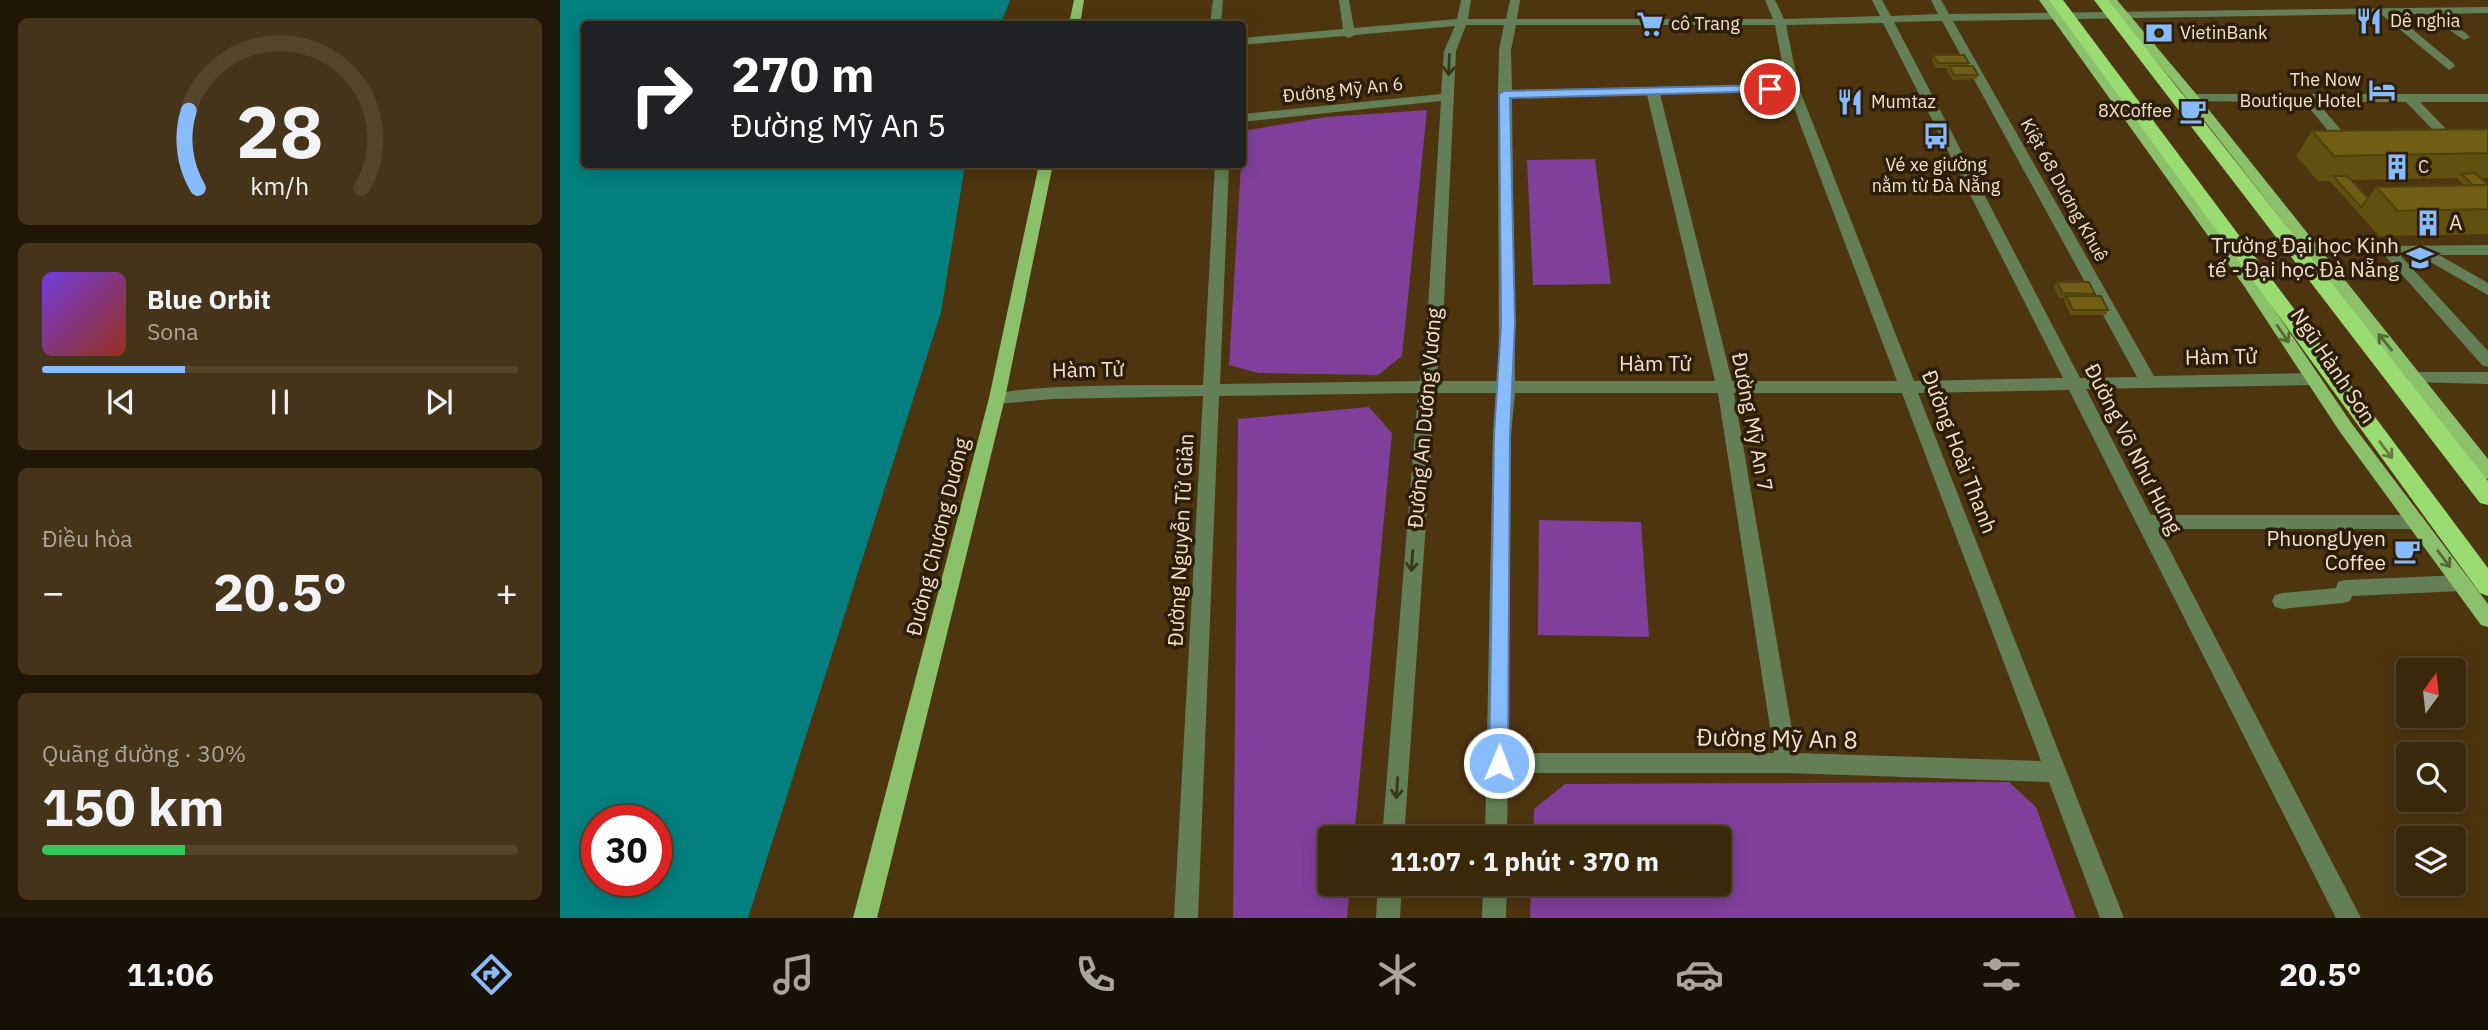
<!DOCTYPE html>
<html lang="vi">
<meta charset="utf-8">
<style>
body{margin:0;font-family:"IBM Plex Sans",sans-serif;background:#453419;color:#f1f3f6;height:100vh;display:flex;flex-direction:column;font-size:26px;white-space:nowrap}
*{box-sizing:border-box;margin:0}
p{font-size:23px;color:#aba69d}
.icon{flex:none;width:38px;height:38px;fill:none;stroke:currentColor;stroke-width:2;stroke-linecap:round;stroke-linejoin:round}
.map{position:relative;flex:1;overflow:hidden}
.side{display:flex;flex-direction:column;gap:18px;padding:18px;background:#201606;width:560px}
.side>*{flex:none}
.banner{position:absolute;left:21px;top:21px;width:665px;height:147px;border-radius:7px;box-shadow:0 4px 18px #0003,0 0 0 2px #54442c;background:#202124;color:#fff;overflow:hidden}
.needle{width:46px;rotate:15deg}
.tools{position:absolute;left:1836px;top:658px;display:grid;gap:14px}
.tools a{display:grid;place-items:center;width:70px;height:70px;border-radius:7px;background:#3a280b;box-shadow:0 4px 18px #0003,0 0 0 2px #54442c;font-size:35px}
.speed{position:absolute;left:21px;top:805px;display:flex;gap:14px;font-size:35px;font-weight:700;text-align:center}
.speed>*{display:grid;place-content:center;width:91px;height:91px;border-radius:50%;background:#3a280b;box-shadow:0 4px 18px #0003,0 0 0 2px #54442c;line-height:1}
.speed .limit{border:10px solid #d22;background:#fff;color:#111}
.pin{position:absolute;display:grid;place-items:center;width:60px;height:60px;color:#fff;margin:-30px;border:4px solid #fff;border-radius:50%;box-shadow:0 2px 7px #0007}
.me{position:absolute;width:77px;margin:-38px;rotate:1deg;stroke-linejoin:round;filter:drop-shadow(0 0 5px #0008)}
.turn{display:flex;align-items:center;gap:24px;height:147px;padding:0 35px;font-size:32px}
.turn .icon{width:91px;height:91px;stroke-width:2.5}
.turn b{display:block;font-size:49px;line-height:60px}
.big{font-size:52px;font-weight:700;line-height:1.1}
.side .card{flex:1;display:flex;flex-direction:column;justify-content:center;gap:10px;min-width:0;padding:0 24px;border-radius:10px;background:#453419}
.side .dial{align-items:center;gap:0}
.dial svg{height:182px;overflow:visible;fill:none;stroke:#54442c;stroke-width:7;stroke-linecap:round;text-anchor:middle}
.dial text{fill:#f1f3f6;stroke:none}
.song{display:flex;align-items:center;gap:21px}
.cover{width:84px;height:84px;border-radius:10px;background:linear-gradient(135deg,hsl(260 70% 55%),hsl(10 70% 35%))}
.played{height:7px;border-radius:4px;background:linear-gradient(90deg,#87bbfb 30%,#54442c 30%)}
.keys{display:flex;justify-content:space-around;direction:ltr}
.heat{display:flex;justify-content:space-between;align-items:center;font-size:38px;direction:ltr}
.charge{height:10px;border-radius:5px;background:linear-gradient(90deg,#34c759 30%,#54442c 0)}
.trip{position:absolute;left:758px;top:826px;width:413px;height:70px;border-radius:7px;background:#3a280b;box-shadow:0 4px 18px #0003,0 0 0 2px #54442c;font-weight:700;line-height:70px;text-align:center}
.tabs{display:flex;height:112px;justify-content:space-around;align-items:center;background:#171004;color:#aba69d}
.tabs .icon{width:49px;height:49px}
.tabs .active{color:#87bbfb}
.tabs b{font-size:32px;color:#f1f3f6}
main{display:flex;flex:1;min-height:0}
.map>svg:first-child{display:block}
.green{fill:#7f3f9a}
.water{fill:#037f7f;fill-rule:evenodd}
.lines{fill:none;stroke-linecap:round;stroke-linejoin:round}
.minor{fill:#647f55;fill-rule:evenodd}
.major{fill:#8bc16a;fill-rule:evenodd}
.highway{fill:#9adb72;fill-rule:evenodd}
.wall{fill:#605111;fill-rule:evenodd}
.building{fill:#705e14;stroke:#4e420e;stroke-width:2}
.oneway{stroke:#3a361d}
.oneway2{stroke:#576735}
.oneway3{stroke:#637c3e}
.route{fill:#87bbfb;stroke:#587aa3;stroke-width:2}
.labels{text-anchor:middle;stroke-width:7;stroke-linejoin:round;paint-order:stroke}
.far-poi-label{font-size:18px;fill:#f5e1c8;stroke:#2c1e0a;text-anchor:start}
.far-street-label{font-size:18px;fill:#f5e1c8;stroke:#2c1e0a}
.poi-label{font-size:21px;fill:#f5e1c8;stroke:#2c1e0a;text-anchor:end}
.street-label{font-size:21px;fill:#f5e1c8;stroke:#2c1e0a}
.near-street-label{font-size:24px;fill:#f5e1c8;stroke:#2c1e0a}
</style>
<main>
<section class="side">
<div class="card dial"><svg viewBox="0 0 100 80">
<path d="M14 69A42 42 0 1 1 86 69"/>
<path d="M14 69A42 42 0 0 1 10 35" stroke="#87bbfb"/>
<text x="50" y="56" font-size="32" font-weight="700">28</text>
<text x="50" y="72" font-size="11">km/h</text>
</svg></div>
<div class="card">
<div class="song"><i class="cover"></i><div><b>Blue Orbit</b><p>Sona</p></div></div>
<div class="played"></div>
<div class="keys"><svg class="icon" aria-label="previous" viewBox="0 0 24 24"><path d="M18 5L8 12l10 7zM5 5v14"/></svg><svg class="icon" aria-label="pause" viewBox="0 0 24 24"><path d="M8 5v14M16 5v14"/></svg><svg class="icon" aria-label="next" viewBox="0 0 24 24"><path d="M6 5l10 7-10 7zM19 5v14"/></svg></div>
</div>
<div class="card"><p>Điều hòa</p>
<div class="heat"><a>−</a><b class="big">20.5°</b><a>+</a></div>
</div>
<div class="card"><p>Quãng đường · 30%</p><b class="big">150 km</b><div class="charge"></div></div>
</section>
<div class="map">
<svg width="1928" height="918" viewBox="0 0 1928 918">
<rect width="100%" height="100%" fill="#4d350f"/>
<g class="green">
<path d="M867 110 842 356 818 375 698 373 669 365 683 131 766 117Z"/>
<path d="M1035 159 1051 284 973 285 967 160Z"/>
<path d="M809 407 832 433 794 838H770V884H790L787 918H673L678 419Z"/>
<path d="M979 520 1081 522 1089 637 978 635Z"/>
<path d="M1449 782 1476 807 1516 918H970L971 884H1158V838H973L974 809 1005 784Z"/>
</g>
<path class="water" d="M0 0H450L441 24H24V164L405 165 381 312 188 918H0ZM37 821H96V880H37Z"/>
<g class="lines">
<g class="minor">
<path d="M653 0H663L661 24H650Z"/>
<path d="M779 0H789L794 28 897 19 901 0H911L908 19H946L950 0H960L957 19H1213L1205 0H1215L1224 19 1320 16 1312 0H1322L1331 16 1378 14 1371 0H1381L1389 14 1928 7V13L1880 14 1908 35 1910 37 1904 40 1866 14H1834L1893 63 1895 66 1889 70 1821 14 1393 21 1594 376 1754 373 1762 379 1754 385 1526 389 1591 515H1856L1863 517 1865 522 1863 527 1856 529H1599L1801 918H1776L1509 390 1358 393 1564 918H1540L1489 782 1227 773H948L947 838H925L933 435 938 393H875L844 838H822L858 393 659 396 638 918H614L643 396 493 399 437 404 429 398C439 383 615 385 643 385L655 164H669L660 384 860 381 867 324 881 101 682 122V114L881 94 884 51 895 26 795 35 789 38 784 36 682 45V38L783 29ZM1382 21 1577 377 1520 378 1334 22ZM1323 23 1503 378 1354 381 1239 88 1226 25ZM906 25H944L939 50 938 94 939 381H876L883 324 896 51ZM956 25H1215L1226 84 952 90 951 50ZM1228 92 1337 381H1172L1100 94ZM1087 95 1155 381H955L952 98ZM955 393H1158L1214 753H948L951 435ZM1174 393H1342L1481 761 1236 753Z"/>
<path d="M1620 94H1928V102H1860L1889 132 1883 136 1878 135 1846 102H1757L1782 131 1776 135 1771 134 1744 102 1616 101V95Z"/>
<path d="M1928 245V255H1879L1928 283V295L1858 255H1840L1928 351V367L1922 365 1821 251 1828 246Z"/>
<path d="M1855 372H1928V384L1849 382 1847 378Z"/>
<path d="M1901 575 1908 577 1911 583 1908 589 1901 591 1792 596 1790 601 1783 603 1722 609 1715 607 1712 601 1715 595 1722 593 1776 588 1778 582 1785 580Z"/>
<path d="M818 884H842L840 918H816Z"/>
<path d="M923 884H947L946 918H922Z"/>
</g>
<g class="major">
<path d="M514 0H524L520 24H509Z"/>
<path d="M1479 0H1490L1694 280 1792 424 1928 604V627L1921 625 1780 432 1684 286Z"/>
<path d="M1546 0H1557L1637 95 1928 459V479L1922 477 1629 101Z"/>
<path d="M479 164H493L445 398 317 918H293L429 398Z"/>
</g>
<g class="highway">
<path d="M1489 0H1503L1928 568V596L1920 593Z"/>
<path d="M1534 0H1548L1928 481V505L1920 503Z"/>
</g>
</g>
<g class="wall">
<path d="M1373 55 1409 63 1408 66 1418 75 1417 79 1393 80 1387 71 1388 68H1376L1372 60Z"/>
<path d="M1928 129V178H1920L1928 185V234L1819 236 1770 181H1758L1736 156 1752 131ZM1897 178 1905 186 1816 187 1808 198 1791 180Z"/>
<path d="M1497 282 1535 294 1534 296 1548 310 1546 315H1511L1504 301 1505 298H1499L1494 287Z"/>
</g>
<g class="building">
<path d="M1373 55H1404L1409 63H1378Z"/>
<path d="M1389 66H1413L1418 75H1394Z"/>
<path d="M1928 129V153L1774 156 1752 131Z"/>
<path d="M1915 173 1928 185H1913L1901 174Z"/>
<path d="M1773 176H1787L1808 198 1801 207Z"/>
<path d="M1928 185V209L1838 211 1816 187Z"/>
<path d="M1497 282H1529L1535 294 1502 293Z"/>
<path d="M1506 296H1541L1548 310H1513Z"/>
</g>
<defs><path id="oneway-shaft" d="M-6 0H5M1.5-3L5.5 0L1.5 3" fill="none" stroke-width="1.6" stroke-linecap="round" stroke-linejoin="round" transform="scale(1.75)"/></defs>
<g class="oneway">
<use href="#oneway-shaft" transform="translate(889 65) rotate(92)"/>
<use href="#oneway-shaft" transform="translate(852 561) rotate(94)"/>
<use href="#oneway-shaft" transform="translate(837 788) rotate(94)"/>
</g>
<g class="oneway2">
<use href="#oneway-shaft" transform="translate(1723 334) rotate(56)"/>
<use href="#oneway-shaft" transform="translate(1825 342) rotate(-129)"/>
<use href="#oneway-shaft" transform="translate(1884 559) rotate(53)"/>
</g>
<use class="oneway3" href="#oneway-shaft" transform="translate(1826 450) rotate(53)"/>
<path class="route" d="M1210 85 1214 86V91L950 98 955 323 950 435 948 763 946 770 939 773 932 770 929 763 934 435 941 323 939 94 944 91Z"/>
<defs>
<g id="restaurant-bare" transform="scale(2.1)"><path d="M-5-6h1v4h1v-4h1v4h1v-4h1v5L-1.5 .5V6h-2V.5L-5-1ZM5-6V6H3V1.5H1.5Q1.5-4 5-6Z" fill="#87bbfb" stroke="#2c1e0a" stroke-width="2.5" paint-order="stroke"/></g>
<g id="supermarket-bare" transform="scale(2.1)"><path d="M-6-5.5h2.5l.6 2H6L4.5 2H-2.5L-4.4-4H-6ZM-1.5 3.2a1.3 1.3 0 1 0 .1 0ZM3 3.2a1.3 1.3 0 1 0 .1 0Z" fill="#87bbfb" stroke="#2c1e0a" stroke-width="2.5" paint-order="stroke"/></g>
<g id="bank-bare" transform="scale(2.1)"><path d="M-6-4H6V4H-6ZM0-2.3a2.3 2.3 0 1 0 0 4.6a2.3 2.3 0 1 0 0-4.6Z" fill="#87bbfb" stroke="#2c1e0a" stroke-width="2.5" paint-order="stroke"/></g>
<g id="hotel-bare" transform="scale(2.1)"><path d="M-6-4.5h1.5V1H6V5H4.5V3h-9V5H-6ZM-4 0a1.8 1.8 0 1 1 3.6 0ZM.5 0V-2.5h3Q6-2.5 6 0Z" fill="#87bbfb" stroke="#2c1e0a" stroke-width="2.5" paint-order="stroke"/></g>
<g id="cafe-bare" transform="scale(2.1)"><path d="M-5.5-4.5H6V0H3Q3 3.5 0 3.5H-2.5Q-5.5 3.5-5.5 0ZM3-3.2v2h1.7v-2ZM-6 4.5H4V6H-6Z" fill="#87bbfb" stroke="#2c1e0a" stroke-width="2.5" paint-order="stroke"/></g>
<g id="bus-bare" transform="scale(2.1)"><path d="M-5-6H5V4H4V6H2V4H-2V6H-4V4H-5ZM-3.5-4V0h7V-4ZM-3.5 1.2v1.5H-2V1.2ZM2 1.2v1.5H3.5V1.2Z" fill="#87bbfb" stroke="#2c1e0a" stroke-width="2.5" paint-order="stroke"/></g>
<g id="building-bare" transform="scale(2.1)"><path d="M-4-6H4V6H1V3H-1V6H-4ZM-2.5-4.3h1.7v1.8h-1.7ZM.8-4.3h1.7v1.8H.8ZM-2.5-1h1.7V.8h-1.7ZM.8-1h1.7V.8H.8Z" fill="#87bbfb" stroke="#2c1e0a" stroke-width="2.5" paint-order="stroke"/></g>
<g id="university-bare" transform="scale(2.1)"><path d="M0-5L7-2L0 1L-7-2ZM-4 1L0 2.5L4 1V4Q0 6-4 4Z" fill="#87bbfb" stroke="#2c1e0a" stroke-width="2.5" paint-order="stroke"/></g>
</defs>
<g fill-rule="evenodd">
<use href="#restaurant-bare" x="1809" y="21"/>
<use href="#supermarket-bare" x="1090" y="24"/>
<use href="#bank-bare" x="1599" y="33"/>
<use href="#hotel-bare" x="1822" y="90"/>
<use href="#restaurant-bare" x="1290" y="102"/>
<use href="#cafe-bare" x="1633" y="111"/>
<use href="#bus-bare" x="1376" y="136"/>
<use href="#building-bare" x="1837" y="167"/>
<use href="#building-bare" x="1868" y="223"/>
<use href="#university-bare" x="1860" y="258"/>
<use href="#cafe-bare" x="1847" y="551"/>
</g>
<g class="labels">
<g class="far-poi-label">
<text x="1830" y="27">Dê nghia</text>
<text x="1111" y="30">cô Trang</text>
<text x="1620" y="39">VietinBank</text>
<text x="1801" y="86" text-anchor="end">The Now<tspan x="1801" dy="21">Boutique Hotel</tspan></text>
<text x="1311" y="108">Mumtaz</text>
<text x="1612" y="117" text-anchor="end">8XCoffee</text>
<text x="1376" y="171" text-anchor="middle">Vé xe giường<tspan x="1376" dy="21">nằm từ Đà Nẵng</tspan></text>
<text x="1858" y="173">C</text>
</g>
<g class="far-street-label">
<text transform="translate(783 90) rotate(-6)" y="6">Đường Mỹ An 6</text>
<text transform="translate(1504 190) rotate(61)" y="6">Kiệt 68 Dương Khuê</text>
</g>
<g class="poi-label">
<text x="1889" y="230" text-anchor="start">A</text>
<text x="1839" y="253">Trường Đại học Kinh<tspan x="1839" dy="24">tế - Đại học Đà Nẵng</tspan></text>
<text x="1826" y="546">PhuongUyen<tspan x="1826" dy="24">Coffee</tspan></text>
</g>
<g class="street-label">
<text transform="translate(1661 357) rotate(-1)" y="7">Hàm Tử</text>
<text x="1095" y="371">Hàm Tử</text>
<text transform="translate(1773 366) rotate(56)" y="7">Ngũ Hành Sơn</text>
<text transform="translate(528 370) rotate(-1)" y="7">Hàm Tử</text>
<text transform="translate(865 418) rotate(-85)" y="7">Đường An Dương Vương</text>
<text transform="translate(1192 422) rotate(79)" y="7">Đường Mỹ An 7</text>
<text transform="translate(1573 449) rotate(63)" y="7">Đường Võ Như Hưng</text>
<text transform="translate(1399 452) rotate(69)" y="7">Đường Hoài Thanh</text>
<text transform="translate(378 537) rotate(-76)" y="7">Đường Chương Dương</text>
<text transform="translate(621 540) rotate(-87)" y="7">Đường Nguyễn Tử Giản</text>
</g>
<g class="near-street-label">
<text transform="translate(1217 739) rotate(1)" y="8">Đường Mỹ An 8</text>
</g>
</g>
</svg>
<div class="tools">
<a><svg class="needle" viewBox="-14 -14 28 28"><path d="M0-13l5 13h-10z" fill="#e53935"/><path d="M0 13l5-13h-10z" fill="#aba69d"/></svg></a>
<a><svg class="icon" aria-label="search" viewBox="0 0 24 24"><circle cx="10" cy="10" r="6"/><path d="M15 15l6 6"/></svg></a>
<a><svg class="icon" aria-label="layers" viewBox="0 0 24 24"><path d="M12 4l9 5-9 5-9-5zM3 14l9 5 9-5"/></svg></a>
</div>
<div class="speed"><div class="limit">30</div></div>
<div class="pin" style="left:1210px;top:89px;background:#d93025"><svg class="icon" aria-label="arrive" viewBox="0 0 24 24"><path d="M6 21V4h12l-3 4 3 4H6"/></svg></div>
<svg class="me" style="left:939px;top:763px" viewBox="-20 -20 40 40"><circle r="17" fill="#87bbfb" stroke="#fff" stroke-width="3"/><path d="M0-11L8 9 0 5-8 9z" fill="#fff"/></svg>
<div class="trip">11:07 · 1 phút · 370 m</div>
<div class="banner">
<div class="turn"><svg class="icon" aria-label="right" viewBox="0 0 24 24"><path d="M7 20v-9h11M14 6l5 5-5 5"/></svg><div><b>270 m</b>Đường Mỹ An 5</div></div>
</div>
</div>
</main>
<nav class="tabs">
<b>11:06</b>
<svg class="icon active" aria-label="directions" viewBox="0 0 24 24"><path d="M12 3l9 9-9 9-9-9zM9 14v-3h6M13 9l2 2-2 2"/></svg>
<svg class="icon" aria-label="music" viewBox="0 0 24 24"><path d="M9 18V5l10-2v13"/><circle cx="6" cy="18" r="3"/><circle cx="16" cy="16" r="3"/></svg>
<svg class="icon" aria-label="phone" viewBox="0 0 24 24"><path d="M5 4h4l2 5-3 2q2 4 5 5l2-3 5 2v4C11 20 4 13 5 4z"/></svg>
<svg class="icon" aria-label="climate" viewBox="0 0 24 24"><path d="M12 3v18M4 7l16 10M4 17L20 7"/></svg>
<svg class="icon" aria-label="car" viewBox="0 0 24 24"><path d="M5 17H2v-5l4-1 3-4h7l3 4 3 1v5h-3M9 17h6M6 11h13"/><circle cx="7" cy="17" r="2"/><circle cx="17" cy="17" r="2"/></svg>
<svg class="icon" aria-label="filters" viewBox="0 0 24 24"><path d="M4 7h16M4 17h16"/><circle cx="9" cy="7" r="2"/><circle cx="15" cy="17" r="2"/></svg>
<b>20.5°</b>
</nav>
